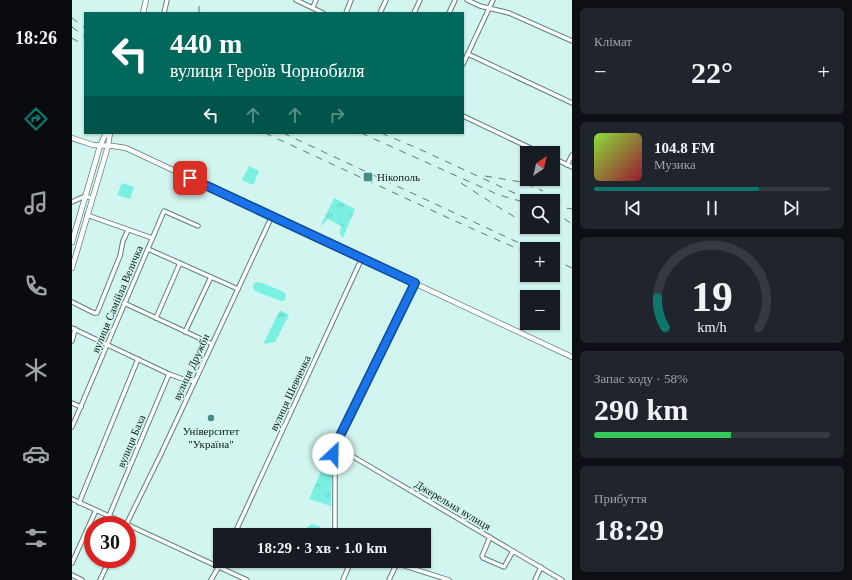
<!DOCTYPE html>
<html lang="uk">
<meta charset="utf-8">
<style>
body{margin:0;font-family:Georgia,serif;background:#20242c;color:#f1f3f6;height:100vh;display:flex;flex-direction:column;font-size:15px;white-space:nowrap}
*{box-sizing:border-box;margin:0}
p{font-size:13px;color:#9ea1a6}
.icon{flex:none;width:22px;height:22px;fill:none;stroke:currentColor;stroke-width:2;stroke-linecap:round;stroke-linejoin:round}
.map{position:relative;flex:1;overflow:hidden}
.side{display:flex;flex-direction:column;gap:8px;padding:8px;background:#0d0f14;width:280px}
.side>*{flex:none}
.guide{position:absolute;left:12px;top:12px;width:380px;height:122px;border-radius:0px;box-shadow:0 1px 3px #0004;background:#00695c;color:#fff;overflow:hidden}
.needle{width:26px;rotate:35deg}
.controls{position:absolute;left:448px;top:146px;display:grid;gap:8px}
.controls a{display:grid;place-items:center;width:40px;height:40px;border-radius:0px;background:#171b24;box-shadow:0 1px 3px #0004;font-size:20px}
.speed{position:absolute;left:12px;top:516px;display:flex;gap:8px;font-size:20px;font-weight:700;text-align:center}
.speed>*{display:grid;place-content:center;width:52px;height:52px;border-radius:50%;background:#171b24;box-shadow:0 1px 3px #0004;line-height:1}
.speed .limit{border:6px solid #d22;background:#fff;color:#111}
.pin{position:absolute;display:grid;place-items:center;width:34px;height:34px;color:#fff;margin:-17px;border-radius:8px;box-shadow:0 2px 6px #0006}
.me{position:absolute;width:44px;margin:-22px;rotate:24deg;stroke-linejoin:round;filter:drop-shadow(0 0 3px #0008)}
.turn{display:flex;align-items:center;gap:14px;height:84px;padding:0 20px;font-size:18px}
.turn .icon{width:52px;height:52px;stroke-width:2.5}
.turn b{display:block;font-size:28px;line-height:34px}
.lanes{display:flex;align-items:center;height:38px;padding:0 20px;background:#0003;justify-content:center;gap:20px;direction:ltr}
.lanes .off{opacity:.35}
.big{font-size:30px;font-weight:700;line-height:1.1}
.side .card{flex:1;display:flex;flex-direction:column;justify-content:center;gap:6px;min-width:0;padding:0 14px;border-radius:6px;background:#20242c}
.side .dial{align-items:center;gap:0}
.dial svg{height:104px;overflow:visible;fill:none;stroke:#363941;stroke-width:7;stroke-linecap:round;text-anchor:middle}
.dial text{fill:#f1f3f6;stroke:none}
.song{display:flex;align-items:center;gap:12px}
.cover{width:48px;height:48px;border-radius:6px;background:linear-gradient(135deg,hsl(90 70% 55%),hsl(350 70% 35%))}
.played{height:4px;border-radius:2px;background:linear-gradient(90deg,#0f766e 70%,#363941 70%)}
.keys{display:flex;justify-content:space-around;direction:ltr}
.heat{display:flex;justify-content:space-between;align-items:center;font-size:22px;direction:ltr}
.charge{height:6px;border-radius:3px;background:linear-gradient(90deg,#34c759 58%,#363941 0)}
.trip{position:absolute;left:141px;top:528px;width:218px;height:40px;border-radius:0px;background:#171b24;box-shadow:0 1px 3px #0004;font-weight:700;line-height:40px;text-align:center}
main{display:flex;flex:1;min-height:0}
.dock{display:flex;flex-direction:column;width:72px;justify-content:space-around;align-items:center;background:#090b0e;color:#9ea1a6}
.dock .icon{width:28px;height:28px}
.dock .active{color:#0f766e}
.dock b{font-size:18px;color:#f1f3f6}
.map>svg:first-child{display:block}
.green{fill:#79f0e2}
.park{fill:url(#park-tufts)}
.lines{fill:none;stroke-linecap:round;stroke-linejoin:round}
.minor-casing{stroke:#5e7e79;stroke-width:5.5}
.major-casing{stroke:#5e7e79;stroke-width:6}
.minor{stroke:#fff;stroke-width:3.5}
.major{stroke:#fff;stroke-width:4.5}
.rail{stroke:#617774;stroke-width:1;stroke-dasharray:7 7;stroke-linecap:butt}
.route-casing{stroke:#114b97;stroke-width:10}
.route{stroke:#1a73e8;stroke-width:7}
.poi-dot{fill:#468c83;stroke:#d2f5f0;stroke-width:1.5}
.labels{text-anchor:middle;stroke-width:3.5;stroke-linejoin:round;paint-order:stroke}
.poi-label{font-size:11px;fill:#0e1b19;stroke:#d2f5f0;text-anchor:start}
.street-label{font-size:11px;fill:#0e1b19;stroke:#d2f5f0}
</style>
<main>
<nav class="dock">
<b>18:26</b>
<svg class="icon active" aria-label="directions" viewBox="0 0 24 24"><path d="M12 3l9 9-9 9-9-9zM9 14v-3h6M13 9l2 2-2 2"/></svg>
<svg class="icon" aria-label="music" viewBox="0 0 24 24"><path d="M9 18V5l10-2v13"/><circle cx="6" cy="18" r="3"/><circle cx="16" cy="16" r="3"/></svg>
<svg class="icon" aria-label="phone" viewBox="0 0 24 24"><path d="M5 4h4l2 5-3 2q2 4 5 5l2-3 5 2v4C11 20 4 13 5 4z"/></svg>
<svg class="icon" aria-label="climate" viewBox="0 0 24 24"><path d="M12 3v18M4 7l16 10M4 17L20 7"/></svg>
<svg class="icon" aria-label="car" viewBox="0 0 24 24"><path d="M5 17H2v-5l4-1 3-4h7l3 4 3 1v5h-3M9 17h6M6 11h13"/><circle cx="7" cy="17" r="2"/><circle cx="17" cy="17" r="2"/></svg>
<svg class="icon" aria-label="filters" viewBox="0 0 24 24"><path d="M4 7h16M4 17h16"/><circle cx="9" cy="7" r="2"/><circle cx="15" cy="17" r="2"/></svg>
</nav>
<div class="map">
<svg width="500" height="580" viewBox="0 0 500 580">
<defs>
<pattern id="park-tufts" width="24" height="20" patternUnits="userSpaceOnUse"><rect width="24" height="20" fill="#79f0e2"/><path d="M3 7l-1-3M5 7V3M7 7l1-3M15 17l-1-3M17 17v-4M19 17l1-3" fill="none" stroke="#67cdc1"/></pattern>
</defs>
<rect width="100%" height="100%" fill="#d2f5f0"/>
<g class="green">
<path d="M177 166 187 171 181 185 170 180Z"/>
<path d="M50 183 62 187 58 199 45 195Z"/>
<path d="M184 282 190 283 212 292C215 295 214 297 212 301H209L185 292 182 290 181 285Z"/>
<path d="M239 524 247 526 250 531 249 535H231L235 528Z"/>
</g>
<g class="park">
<path d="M262 198 283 209 271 238 268 234 269 226 256 219 248 227Z"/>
<path d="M208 310 217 315 203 342 191 344Z"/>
<path d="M251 467 260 470 259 506 237 499Z"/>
</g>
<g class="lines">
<g class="minor-casing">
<g id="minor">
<path d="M224 0 251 13"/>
<path d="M395 0 408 6 437 13 500 41"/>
<path d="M241 7 244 0"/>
<path d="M92 13 95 0"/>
<path d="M274 13 279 0"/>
<path d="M308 13 314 0"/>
<path d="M342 13 348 0"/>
<path d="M377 13 383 0"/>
<path d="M396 54 500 103"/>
<path d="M391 64 421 0"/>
<path d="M391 116 469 153"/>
<path d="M481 158 500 167"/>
<path d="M495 165 500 155"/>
<path d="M0 202 13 196 19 198"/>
<path d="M15 215 80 238"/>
<path d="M76 249 166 289"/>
<path d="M0 302 22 313H25L48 256 51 241 56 230"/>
<path d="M52 303 140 344"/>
<path d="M84 318 108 263"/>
<path d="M0 328 97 374 116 381H123"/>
<path d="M113 332 139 277"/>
<path d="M0 341 3 329"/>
<path d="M0 403 9 407"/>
<path d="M0 427 92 211 126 226"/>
<path d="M263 446 490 580"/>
<path d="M0 499 175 580"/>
<path d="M7 503 66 359"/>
<path d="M37 516 97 374"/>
<path d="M54 525 89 454 200 216"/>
<path d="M162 535 290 258"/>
<path d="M263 535V458L261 454 263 446 343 283"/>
<path d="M418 537 410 556 411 558 432 567 441 551"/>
<path d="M317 561 377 580"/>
<path d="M0 563 24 510"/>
<path d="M0 575 10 580"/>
<path d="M28 580 38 559"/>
<path d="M139 580 150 561"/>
<path d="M271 580 279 561"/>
<path d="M317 580 325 563"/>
<path d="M463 580 469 567"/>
</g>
</g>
<g class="major-casing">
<g id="major">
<path d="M71 13 74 0"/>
<path d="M0 138 21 145 41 146 54 148 500 357"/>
<path d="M0 242 28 146 34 133"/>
<path d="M0 268 36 146 38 133"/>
</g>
</g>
<use href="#minor" class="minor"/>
<use href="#major" class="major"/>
<g class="rail">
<path d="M127 13V0"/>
<path d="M0 18 13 28"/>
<path d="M0 27 13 37"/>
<path d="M0 38 13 46"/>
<path d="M193 133 372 216 455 253"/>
<path d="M211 133 460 249"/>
<path d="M289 133 427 195 455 203"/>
<path d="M309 133 345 148 451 197"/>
<path d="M413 176 449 182 471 191"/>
<path d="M389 183 423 205 446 219"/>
<path d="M481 206 500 209"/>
<path d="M481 211 500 224"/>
<path d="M481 259 500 268"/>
</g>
</g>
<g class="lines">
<g class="route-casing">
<path id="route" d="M118 178 343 283 263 446 261 454"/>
</g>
<use href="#route" class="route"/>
</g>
<g class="poi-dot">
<rect x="291" y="172" width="10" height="10" rx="2"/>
<circle cx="139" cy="418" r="4"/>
</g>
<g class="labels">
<g class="poi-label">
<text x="305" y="181">Нікополь</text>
<text x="139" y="435" text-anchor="middle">Університет<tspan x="139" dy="13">"Україна"</tspan></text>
</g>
<g class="street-label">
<text transform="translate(45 299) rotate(-67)" y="4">вулиця Самійла Величка</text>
<text transform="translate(119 367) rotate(-65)" y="4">вулиця Дружби</text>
<text transform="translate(218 393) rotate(-65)" y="4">вулиця Шевченка</text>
<text transform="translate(59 441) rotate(-67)" y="4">вулиця Баха</text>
<text transform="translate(381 505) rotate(31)" y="4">Джерельна вулиця</text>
</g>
</g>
</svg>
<div class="controls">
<a><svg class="needle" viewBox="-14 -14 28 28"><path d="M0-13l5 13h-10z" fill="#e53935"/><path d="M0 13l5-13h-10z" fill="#9ea1a6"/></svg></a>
<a><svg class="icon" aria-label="search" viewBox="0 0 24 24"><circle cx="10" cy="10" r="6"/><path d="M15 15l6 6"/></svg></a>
<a>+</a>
<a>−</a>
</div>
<div class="speed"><div class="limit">30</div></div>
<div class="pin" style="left:118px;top:178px;background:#d93025"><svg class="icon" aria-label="arrive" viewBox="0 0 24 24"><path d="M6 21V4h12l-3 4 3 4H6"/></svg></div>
<svg class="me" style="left:261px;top:454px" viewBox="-20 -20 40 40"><circle r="19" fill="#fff"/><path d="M0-13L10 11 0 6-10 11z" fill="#1a73e8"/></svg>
<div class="trip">18:29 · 3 хв · 1.0 km</div>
<div class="guide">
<div class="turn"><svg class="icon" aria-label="left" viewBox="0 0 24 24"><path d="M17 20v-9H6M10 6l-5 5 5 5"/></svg><div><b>440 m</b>вулиця Героїв Чорнобиля</div></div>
<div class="lanes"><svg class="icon" aria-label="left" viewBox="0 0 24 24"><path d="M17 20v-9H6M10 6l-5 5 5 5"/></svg><svg class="icon off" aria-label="ahead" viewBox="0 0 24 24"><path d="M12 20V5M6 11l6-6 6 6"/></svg><svg class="icon off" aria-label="ahead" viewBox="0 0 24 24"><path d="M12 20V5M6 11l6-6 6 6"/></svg><svg class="icon off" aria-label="right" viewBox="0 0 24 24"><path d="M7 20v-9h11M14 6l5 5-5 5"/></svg></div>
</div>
</div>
<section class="side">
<div class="card"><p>Клімат</p>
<div class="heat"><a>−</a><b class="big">22°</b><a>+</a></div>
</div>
<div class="card">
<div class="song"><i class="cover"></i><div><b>104.8 FM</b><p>Музика</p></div></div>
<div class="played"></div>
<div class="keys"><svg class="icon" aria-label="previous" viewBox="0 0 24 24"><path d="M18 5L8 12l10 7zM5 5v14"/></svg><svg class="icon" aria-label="pause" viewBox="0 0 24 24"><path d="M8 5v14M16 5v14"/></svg><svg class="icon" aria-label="next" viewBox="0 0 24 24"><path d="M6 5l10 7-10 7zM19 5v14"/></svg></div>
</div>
<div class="card dial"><svg viewBox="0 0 100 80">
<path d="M14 69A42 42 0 1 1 86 69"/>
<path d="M14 69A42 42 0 0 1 8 46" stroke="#0f766e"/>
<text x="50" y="56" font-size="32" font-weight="700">19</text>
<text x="50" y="72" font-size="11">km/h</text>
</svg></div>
<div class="card"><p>Запас ходу · 58%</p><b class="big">290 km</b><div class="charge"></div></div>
<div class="card"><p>Прибуття</p><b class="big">18:29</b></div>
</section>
</main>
